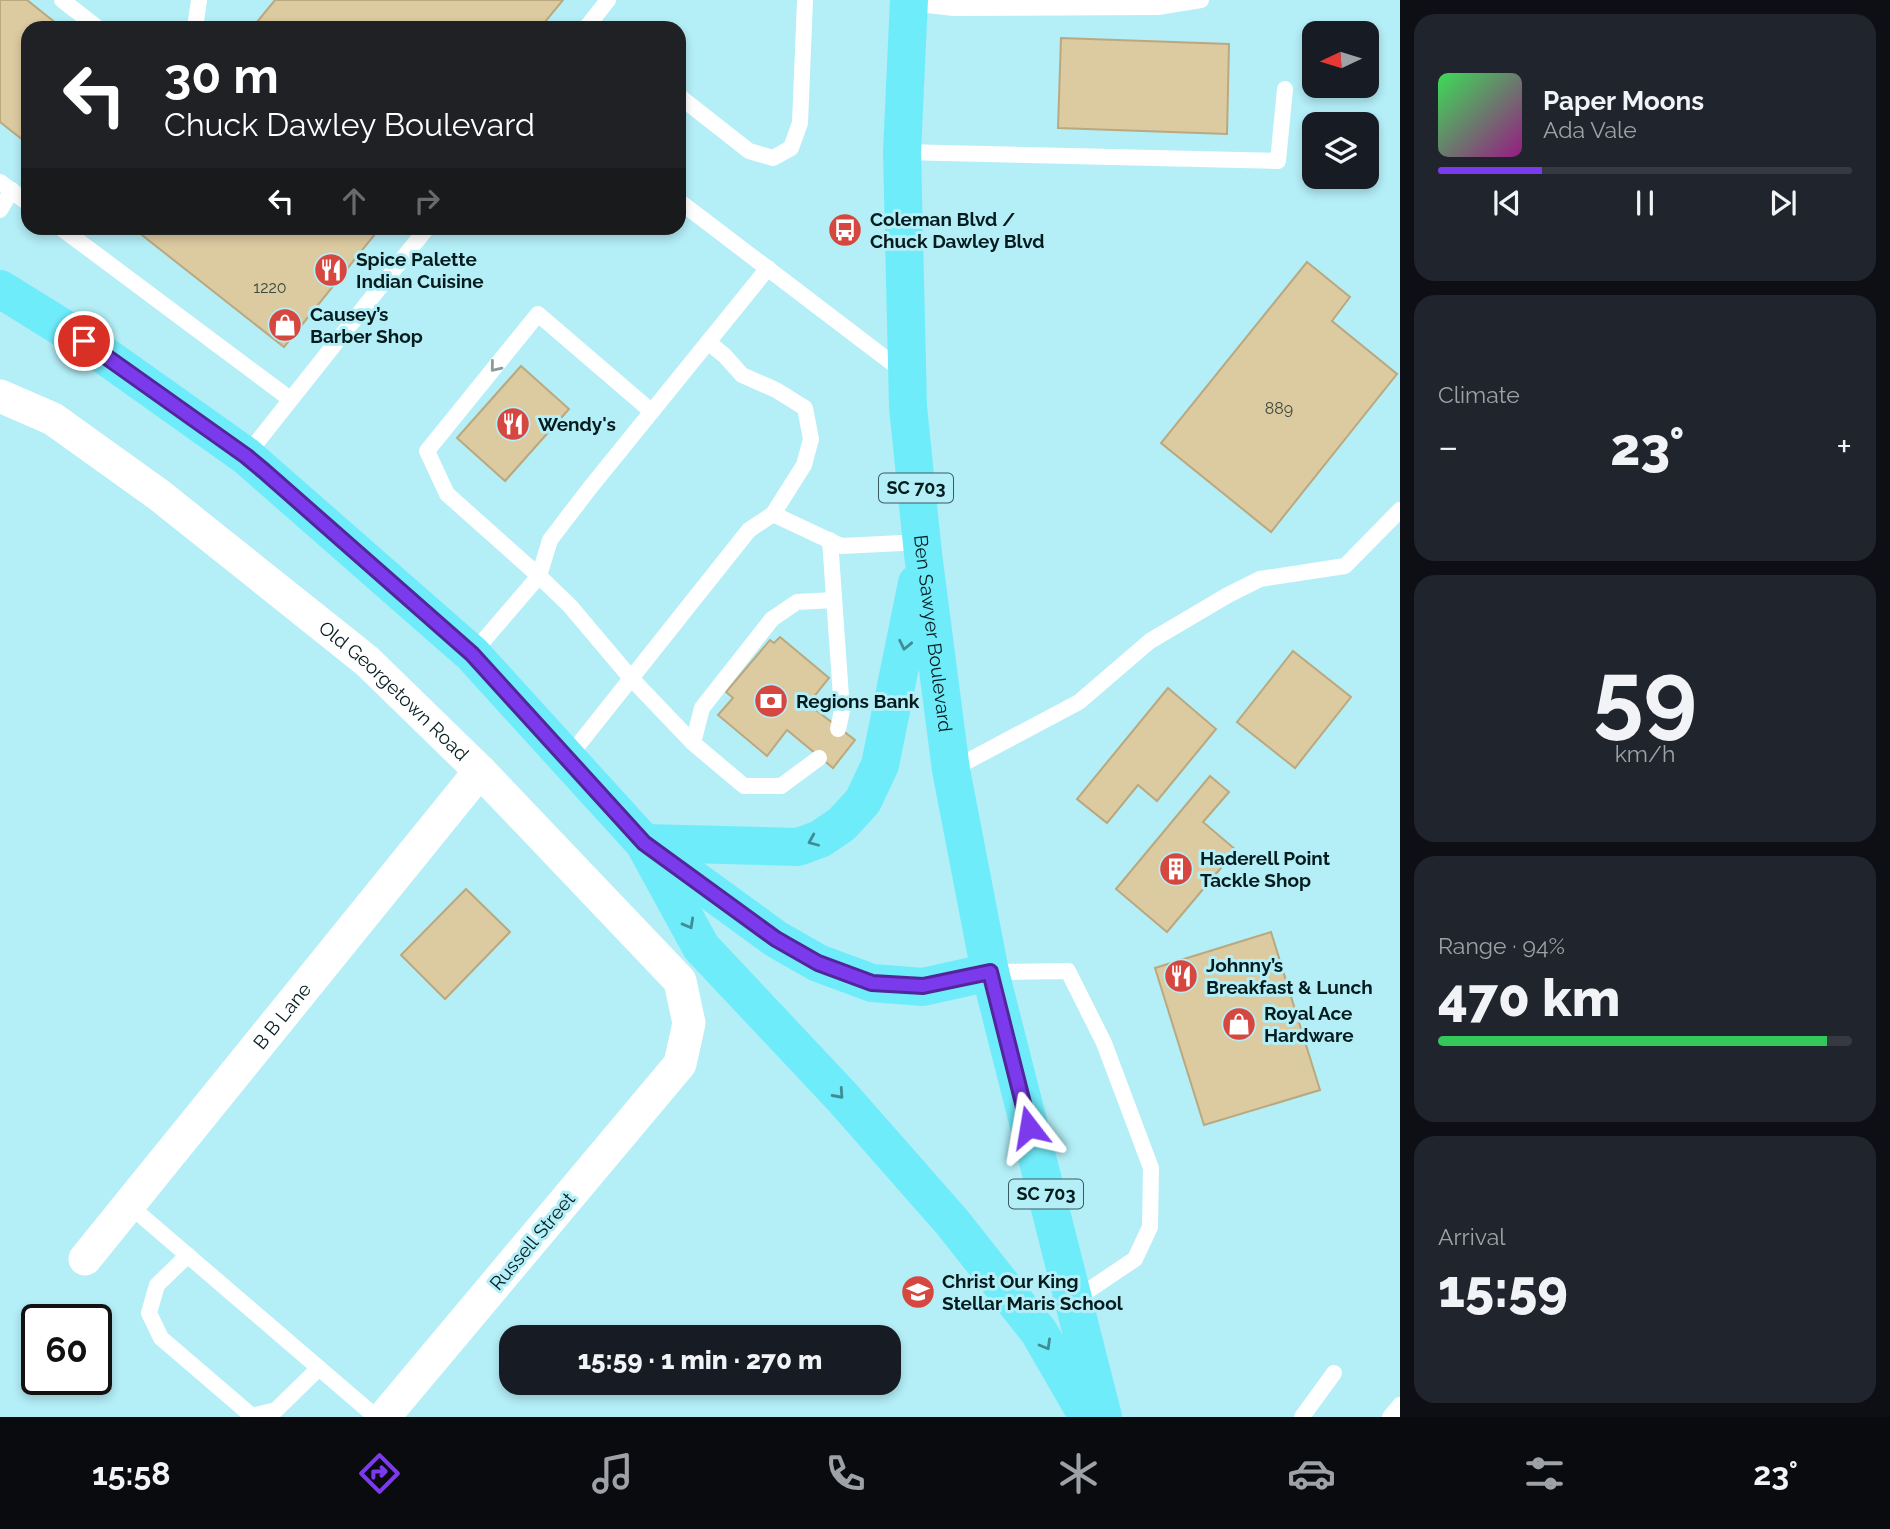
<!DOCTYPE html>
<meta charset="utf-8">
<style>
body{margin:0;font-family:Raleway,sans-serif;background:#20242c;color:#f1f3f6;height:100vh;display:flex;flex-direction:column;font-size:26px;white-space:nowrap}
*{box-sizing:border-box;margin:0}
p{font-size:23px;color:#9ea1a6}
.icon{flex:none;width:38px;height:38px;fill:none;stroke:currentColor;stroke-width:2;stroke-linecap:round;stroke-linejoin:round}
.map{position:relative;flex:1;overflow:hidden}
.sheet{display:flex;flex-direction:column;gap:14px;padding:14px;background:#0d0f14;width:490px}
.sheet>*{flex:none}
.guide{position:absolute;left:21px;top:21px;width:665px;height:214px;border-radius:21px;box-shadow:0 4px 10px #0003;background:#202124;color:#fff;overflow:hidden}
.needle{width:46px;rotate:266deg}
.controls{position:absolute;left:1302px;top:21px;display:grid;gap:14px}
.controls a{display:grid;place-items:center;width:77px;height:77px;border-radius:14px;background:#171b24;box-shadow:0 4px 10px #0003;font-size:35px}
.speed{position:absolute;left:21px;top:1304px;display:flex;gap:14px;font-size:35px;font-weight:700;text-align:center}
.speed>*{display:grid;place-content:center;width:91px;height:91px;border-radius:50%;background:#171b24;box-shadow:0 4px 10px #0003;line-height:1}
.speed .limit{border:4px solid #111;border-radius:10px;background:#fff;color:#111}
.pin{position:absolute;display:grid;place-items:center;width:60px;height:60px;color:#fff;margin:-30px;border:4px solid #fff;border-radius:50%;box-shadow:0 2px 7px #0007}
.me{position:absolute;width:77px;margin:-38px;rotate:346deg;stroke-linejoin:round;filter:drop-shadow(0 0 5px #0008)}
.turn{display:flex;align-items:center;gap:24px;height:147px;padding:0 28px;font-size:32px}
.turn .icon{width:91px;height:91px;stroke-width:2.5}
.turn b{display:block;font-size:49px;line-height:60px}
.lanes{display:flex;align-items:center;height:66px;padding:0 28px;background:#0003;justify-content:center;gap:35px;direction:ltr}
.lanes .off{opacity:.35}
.big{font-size:52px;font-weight:800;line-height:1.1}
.sheet .card{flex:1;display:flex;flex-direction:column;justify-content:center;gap:10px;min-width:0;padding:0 24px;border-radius:21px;background:#20242c}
.sheet .dial{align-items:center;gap:0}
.dial b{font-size:91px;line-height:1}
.song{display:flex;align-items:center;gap:21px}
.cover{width:84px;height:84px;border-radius:10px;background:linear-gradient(135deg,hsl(130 70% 55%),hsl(310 70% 35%))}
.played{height:7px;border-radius:4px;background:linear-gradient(90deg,#7c3aed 25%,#363941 25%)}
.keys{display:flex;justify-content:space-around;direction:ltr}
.heat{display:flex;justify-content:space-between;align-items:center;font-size:38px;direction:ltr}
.charge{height:10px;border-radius:5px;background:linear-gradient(90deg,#34c759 94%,#363941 0)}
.trip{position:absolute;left:499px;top:1325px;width:402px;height:70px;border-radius:21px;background:#171b24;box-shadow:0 4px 10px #0003;font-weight:800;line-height:70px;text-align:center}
.tab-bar{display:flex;height:112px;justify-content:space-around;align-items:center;background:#090b0e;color:#9ea1a6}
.tab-bar .icon{width:49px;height:49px}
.tab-bar .selected{color:#7c3aed}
.tab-bar b{font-size:32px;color:#f1f3f6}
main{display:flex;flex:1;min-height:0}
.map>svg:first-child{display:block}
.building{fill:#dccaa0;stroke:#baa87f;stroke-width:2}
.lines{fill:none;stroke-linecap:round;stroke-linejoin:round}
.lane{stroke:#fff;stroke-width:16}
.street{stroke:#fff;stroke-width:33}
.primary{stroke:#6fecfa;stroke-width:38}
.oneway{stroke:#8e999a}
.oneway2{stroke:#3f8e97}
.route-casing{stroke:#51269a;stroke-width:18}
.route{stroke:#7c3aed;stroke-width:12}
.labels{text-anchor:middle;stroke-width:6;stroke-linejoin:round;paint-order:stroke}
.number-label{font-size:16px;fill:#3b483f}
.shield{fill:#b4eef7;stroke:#3a5b60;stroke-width:2}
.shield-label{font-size:18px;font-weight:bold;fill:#051c1f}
.poi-label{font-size:19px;font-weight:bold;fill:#051c1f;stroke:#b4eef7;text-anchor:start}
.street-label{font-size:19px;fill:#051c1f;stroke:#b4eef7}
</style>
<main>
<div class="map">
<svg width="1400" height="1417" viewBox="0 0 1400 1417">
<rect width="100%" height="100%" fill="#b4eef7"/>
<g class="building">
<path d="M0 0H27L62 28H28V144L0 122Z"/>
<path d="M275 0H563L540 28H252Z"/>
<path d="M1061 38 1229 44 1227 134 1058 128Z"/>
<path d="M133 228H380L284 347Z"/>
<path d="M1307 262 1350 297 1332 321 1397 374 1271 532 1161 443Z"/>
<path d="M521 366 569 409 505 481 457 438Z"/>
<path d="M780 637 829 678 808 704 855 740 833 768 787 730 767 756 718 715 733 698 726 692 770 640 774 643Z"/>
<path d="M1293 651 1351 697 1295 768 1237 722Z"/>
<path d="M1168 688 1216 729 1157 801 1138 785 1107 823 1077 799Z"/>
<path d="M1210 776 1229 792 1203 822 1236 850 1167 932 1116 889Z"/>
<path d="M466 889 510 932 445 999 401 955Z"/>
<path d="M1271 932 1320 1090 1204 1125 1155 968Z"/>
</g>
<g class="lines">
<g class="lane">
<path d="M62 0 98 28"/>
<path d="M909 3 954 8 1158 7 1201 0"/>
<path d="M195 28 199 0"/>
<path d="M586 28 608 0"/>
<path d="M679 96 749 151 773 158 791 148 800 123 805 0"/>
<path d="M902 152 1278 161 1285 89"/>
<path d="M0 182 28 203"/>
<path d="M679 201 905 373"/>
<path d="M0 210 12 190"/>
<path d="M61 228 290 399"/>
<path d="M651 411 538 314 427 451 447 494 539 576 570 606 630 677 693 743 744 786H781L819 758"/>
<path d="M246 456 427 228"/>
<path d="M773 514 841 546 922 542"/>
<path d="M830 540 842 711 838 729"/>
<path d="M472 654 539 576 550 540 589 489 768 268"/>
<path d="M693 743 702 708 772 619 797 602 834 600"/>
<path d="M567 759 749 530 773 514 804 465 811 439 805 408 776 390 742 375 725 356 708 342"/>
<path d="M951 770 1079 702 1150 641 1228 595 1260 579 1345 566 1400 510"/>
<path d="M990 972 1068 971 1104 1043 1151 1168 1150 1227 1135 1259 1074 1300"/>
<path d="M129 1205 376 1417"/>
<path d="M188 1255 157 1285 149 1313 161 1338 252 1416 276 1410 319 1368"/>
<path d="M1302 1417 1334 1373"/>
<path d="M1390 1417 1400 1405"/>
</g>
<g class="street">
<path id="s1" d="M0 396 53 419 159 495 367 661 480 771 680 981 689 1023 680 1064 384 1417"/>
<path id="s2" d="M85 1259 480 771"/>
</g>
<g class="primary">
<path id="s3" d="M909 0 902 152 908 407 923 554 951 770 990 972 1103 1417"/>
<path d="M0 289 84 341 246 456 472 654 644 843 776 939 818 963 872 983 923 987 990 972"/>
<path d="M917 583 880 765 863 801 842 824 820 839 798 847 644 843 701 947 843 1098 952 1222 1039 1332 1088 1417"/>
</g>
</g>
<defs><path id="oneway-chevron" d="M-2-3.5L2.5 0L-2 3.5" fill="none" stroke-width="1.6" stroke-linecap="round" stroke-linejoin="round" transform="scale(1.75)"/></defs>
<use class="oneway" href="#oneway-chevron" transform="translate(495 367) rotate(129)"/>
<g class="oneway2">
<use href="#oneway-chevron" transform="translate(905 645) rotate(102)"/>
<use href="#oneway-chevron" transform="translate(813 841) rotate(157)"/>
<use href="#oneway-chevron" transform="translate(689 924) rotate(61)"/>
<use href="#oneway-chevron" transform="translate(839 1094) rotate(48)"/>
<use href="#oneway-chevron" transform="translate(1046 1345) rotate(60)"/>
</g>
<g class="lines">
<g class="route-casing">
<path id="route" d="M84 341 246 456 264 471 472 654 644 843 776 939 818 963 872 983 923 986 990 972 1029 1127"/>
</g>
<use href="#route" class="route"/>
</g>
<defs>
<g id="bus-disc" transform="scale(1.75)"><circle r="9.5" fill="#d6483f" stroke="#b4eef7"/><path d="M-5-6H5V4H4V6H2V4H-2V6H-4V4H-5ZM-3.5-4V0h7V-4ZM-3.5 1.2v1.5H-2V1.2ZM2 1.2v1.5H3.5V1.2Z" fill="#fff"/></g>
<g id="restaurant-disc" transform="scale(1.75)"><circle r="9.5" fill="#d6483f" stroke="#b4eef7"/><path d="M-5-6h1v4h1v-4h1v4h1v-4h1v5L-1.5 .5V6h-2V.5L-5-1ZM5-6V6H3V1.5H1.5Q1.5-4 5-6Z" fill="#fff"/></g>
<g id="shop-disc" transform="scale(1.75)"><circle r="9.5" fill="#d6483f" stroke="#b4eef7"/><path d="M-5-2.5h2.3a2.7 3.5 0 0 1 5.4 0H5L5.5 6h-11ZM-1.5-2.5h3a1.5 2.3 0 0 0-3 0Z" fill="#fff"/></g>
<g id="bank-disc" transform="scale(1.75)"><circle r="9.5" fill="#d6483f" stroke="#b4eef7"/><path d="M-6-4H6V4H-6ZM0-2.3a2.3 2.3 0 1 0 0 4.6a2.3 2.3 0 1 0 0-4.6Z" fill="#fff"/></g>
<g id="building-disc" transform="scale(1.75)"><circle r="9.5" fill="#d6483f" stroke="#b4eef7"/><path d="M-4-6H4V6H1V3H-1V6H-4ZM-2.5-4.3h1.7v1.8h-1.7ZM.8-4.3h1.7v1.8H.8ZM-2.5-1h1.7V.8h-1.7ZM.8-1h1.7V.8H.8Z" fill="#fff"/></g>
<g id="school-disc" transform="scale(1.75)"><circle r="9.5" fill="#d6483f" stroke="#b4eef7"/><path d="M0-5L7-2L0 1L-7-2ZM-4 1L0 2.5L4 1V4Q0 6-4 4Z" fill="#fff"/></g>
</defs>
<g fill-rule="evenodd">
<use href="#bus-disc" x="845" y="230"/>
<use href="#restaurant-disc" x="331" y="270"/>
<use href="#shop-disc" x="285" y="325"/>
<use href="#restaurant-disc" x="513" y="424"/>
<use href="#bank-disc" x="771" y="701"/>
<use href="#building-disc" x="1176" y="869"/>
<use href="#restaurant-disc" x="1181" y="976"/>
<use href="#shop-disc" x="1239" y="1024"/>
<use href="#school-disc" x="918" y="1292"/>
</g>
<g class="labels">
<g class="number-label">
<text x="270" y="293">1220</text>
<text x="1279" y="414">889</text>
</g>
<g class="shield">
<rect x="879" y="473.5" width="74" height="29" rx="5"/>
<rect x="1009" y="1179.5" width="74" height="29" rx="5"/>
</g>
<g class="shield-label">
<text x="916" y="494">SC 703</text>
<text x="1046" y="1200">SC 703</text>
</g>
<g class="poi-label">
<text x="870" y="226">Coleman Blvd /<tspan x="870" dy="22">Chuck Dawley Blvd</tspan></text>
<text x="356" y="266">Spice Palette<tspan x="356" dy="22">Indian Cuisine</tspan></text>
<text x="310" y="321">Causey’s<tspan x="310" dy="22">Barber Shop</tspan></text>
<text x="538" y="431">Wendy's</text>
<text x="796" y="708">Regions Bank</text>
<text x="1200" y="865">Haderell Point<tspan x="1200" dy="22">Tackle Shop</tspan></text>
<text x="1206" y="972">Johnny’s<tspan x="1206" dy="22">Breakfast &amp; Lunch</tspan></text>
<text x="1264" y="1020">Royal Ace<tspan x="1264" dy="22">Hardware</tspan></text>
<text x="942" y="1288">Christ Our King<tspan x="942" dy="22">Stellar Maris School</tspan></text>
</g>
<g class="street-label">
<text dy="7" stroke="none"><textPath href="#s3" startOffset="635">Ben Sawyer Boulevard</textPath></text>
<text dy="7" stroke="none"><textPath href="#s1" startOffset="494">Old Georgetown Road</textPath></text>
<text dy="7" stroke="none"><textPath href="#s2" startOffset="313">B B Lane</textPath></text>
<text transform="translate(532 1241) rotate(-50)" y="7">Russell Street</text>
</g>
</g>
</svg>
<div class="controls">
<a><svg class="needle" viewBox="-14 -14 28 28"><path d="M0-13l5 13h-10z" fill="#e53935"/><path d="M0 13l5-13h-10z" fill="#9ea1a6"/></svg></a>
<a><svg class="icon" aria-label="layers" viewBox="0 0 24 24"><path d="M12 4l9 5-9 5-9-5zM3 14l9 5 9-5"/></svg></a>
</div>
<div class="speed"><div class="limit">60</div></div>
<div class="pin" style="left:84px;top:341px;background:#d93025"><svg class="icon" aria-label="arrive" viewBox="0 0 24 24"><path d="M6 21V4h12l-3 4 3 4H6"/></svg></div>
<svg class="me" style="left:1029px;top:1127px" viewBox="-20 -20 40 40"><path d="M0-17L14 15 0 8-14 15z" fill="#7c3aed" stroke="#fff" stroke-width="4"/></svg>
<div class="trip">15:59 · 1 min · 270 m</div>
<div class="guide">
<div class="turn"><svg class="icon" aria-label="left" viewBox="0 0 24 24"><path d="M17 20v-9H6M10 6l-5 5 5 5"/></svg><div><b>30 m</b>Chuck Dawley Boulevard</div></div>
<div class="lanes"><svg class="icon" aria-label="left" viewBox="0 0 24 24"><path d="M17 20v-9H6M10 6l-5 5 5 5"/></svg><svg class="icon off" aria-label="ahead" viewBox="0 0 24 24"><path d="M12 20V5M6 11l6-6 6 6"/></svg><svg class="icon off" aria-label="right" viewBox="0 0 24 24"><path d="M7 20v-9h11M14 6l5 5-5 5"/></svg></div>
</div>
</div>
<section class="sheet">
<div class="card">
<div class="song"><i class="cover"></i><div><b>Paper Moons</b><p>Ada Vale</p></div></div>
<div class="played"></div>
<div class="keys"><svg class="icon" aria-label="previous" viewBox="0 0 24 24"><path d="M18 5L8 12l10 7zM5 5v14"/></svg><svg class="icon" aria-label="pause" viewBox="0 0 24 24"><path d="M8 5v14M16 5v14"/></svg><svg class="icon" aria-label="next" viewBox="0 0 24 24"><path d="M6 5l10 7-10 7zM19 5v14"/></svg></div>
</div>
<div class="card"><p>Climate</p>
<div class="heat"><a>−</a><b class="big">23°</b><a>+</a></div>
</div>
<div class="card dial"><b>59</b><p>km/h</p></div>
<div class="card"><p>Range · 94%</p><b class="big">470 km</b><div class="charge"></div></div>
<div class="card"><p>Arrival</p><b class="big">15:59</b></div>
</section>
</main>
<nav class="tab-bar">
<b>15:58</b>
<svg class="icon selected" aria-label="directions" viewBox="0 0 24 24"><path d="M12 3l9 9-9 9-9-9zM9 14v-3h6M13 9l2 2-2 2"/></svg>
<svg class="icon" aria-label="music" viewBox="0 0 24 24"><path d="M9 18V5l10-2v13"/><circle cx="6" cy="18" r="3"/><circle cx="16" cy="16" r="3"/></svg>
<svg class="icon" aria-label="phone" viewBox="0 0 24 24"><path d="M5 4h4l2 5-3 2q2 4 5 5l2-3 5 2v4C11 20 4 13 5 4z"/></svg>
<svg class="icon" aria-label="climate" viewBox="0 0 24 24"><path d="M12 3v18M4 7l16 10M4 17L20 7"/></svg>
<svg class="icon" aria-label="car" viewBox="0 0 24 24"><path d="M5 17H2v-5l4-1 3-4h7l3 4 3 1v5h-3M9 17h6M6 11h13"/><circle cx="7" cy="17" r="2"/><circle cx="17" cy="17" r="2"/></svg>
<svg class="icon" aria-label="filters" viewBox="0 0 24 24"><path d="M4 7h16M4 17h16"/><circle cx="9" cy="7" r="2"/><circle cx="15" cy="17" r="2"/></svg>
<b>23°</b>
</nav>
